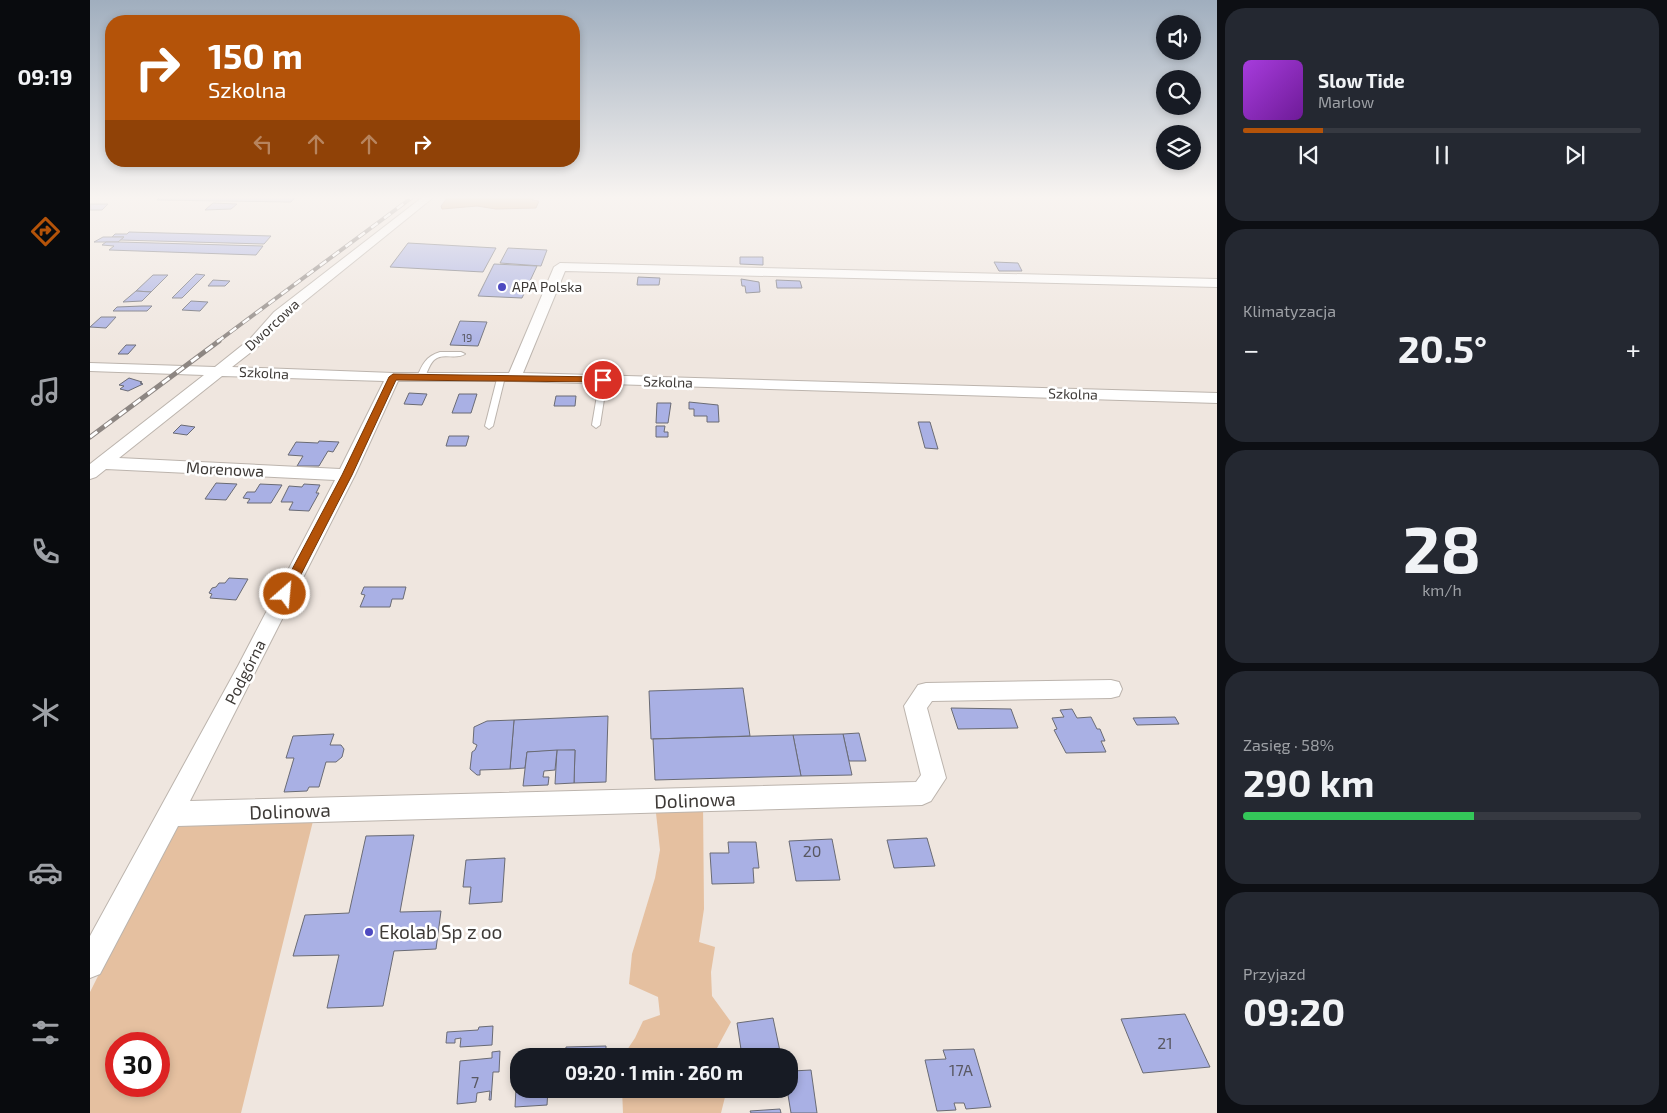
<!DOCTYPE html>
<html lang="pl">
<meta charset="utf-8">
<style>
body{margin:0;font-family:"Exo 2",sans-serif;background:#242831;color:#f1f3f6;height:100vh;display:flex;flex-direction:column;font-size:19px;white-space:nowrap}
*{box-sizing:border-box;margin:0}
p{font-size:16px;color:#9ea1a6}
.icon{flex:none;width:28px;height:28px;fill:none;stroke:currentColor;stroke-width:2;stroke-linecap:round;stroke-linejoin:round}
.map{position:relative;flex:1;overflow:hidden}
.details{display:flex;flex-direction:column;gap:8px;padding:8px;background:#0d0f14;width:450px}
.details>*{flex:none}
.banner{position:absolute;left:15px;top:15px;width:475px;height:152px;border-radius:20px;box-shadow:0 2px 8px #0003;background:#b45309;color:#fff;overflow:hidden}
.fabs{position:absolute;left:1066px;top:15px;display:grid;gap:10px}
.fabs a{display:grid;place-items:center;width:45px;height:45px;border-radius:50%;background:#171b24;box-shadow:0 2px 8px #0003;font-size:25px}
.speed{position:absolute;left:15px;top:1032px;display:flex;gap:10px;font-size:25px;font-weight:700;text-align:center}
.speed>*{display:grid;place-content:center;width:65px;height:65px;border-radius:50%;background:#171b24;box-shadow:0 2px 8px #0003;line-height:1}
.speed .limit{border:8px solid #d22;background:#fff;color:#111}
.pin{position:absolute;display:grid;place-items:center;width:42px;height:42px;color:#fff;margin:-21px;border:2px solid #fff;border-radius:50%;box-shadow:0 1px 5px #0007}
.me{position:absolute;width:55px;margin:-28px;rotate:27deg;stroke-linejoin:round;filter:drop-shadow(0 0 4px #0008)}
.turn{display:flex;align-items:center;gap:18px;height:105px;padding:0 20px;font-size:22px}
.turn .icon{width:65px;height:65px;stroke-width:2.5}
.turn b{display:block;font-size:35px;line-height:42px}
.lanes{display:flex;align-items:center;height:48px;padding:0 20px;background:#0003;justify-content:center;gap:25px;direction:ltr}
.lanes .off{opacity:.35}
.big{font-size:38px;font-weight:700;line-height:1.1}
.details .card{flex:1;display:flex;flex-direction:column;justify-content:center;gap:8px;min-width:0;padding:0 18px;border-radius:20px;background:#242831}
.details .dial{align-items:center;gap:0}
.dial b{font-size:65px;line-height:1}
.song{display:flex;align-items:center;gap:15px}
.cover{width:60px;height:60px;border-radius:8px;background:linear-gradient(135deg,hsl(280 70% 55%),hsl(280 70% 35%))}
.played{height:5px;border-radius:2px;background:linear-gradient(90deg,#b45309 20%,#363941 20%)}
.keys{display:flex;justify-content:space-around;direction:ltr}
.heat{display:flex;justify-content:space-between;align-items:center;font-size:28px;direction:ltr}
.charge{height:8px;border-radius:4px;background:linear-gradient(90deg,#34c759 58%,#363941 0)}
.trip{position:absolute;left:420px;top:1048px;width:288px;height:50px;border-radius:20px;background:#171b24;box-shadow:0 2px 8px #0003;font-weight:700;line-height:50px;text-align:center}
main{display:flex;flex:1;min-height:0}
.tab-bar{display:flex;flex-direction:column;width:90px;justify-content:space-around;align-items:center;background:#090b0e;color:#9ea1a6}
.tab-bar .icon{width:35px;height:35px}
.tab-bar .on{color:#b45309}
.tab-bar b{font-size:22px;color:#f1f3f6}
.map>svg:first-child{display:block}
.green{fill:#e5c0a0;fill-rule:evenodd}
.water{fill:#d4a67e;stroke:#a78669}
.building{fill:#a9b0e4;stroke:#6a6b74}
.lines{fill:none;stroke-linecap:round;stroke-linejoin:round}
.lane-casing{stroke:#bcb4ad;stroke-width:2}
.street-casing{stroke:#bcb4ad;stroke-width:2}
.lane{fill:#fff;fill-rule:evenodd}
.street{fill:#fff;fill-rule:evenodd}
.rail-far1-casing{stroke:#8d8682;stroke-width:4}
.rail-casing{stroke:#8d8682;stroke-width:5}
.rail-far1{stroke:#fff;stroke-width:2.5;stroke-dasharray:8;stroke-linecap:butt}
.rail{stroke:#fff;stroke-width:3;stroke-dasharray:9;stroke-linecap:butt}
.route{fill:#b45309;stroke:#753606}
.poi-dot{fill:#4d49c0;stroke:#fff;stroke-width:2}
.labels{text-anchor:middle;stroke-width:5;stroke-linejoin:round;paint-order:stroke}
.far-number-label{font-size:11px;fill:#595862}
.far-poi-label{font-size:14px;fill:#3e3a37;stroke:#fff;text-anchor:start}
.far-street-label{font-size:14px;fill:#3e3a37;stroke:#fff}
.street-label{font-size:16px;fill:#3e3a37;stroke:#fff}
.near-number-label{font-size:16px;fill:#595862}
.near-street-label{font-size:19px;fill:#3e3a37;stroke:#fff}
.near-poi-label{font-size:19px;fill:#3e3a37;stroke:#fff;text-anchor:start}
</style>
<main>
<nav class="tab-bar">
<b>09:19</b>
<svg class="icon on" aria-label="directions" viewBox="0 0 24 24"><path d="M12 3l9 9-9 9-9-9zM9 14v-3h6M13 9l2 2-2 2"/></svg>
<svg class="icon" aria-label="music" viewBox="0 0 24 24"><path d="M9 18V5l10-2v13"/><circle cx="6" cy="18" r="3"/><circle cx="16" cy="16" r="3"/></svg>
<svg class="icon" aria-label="phone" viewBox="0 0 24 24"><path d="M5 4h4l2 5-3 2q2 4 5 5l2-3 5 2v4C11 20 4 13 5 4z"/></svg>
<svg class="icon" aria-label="climate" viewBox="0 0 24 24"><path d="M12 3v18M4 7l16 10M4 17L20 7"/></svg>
<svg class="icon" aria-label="car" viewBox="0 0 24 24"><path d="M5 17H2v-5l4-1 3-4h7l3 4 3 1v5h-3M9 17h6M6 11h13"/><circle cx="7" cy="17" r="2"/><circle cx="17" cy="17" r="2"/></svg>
<svg class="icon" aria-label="filters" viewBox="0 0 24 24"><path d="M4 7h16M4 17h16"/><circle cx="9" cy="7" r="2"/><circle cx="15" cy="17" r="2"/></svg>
</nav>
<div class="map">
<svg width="1127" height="1113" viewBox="0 0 1127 1113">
<rect width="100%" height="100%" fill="#efe6df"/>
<g class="green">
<path d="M565 804H613L614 909 609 942 625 947 621 972 622 996 641 1022 627 1048 633 1056H533L545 1038 553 1021 570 1015 568 997 539 984 542 954 565 878 570 850Z"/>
<path d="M223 821 151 1113H0V992L85 823ZM26 1044H69V1086H26Z"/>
<path d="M532 1089H637L631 1113H533Z"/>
</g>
<path class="water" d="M359 196H445L442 200 449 201 446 208 406 209 387 206 352 209 351 206Z"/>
<g class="building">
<path d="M71 196H206L201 202 67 200Z"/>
<path d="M123 203 147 204 141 209 115 210Z"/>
<path d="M0 204H18L12 210H0Z"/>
<path d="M39 232 181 236 174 244 30 240 34 237H22L25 234H37Z"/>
<path d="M13 237H34L28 242H4Z"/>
<path d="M16 242H28L173 246 166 255 19 250 24 246 12 245Z"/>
<path d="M318 243 406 248 393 272 300 267Z"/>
<path d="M418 248 457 250 451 266 410 263Z"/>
<path d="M650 257H673V265L650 264Z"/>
<path d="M904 262 928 263 932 271H909Z"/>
<path d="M404 264 447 266 432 298 388 296Z"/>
<path d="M106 274 115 275 92 298H82Z"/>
<path d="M63 275H78L61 292 46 291Z"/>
<path d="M548 277 570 278 569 285H547Z"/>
<path d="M651 279 669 282 670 292 656 293 655 286H652Z"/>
<path d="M123 280 140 281 135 286H118Z"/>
<path d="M686 280 710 281 712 288H687Z"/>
<path d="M46 291 61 292 52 301 33 302Z"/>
<path d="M101 301 118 302 110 311 92 310Z"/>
<path d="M52 306H62L57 311H23L27 307Z"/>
<path d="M11 317H26L16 328 0 327Z"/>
<path d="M370 321 397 322 388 346 360 345Z"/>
<path d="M36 345H46L38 354H28Z"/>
<path d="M39 378 52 382 50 383 53 384 38 391 30 389 34 386 29 385Z"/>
<path d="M319 393 337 394 332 405 314 404Z"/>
<path d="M369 394H387L381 413H362Z"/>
<path d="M466 396H486L485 406H464Z"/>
<path d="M599 402 628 405 629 422H617V416H604V409H599Z"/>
<path d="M567 403H581L578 423H566Z"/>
<path d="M828 422H840L848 449 835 448Z"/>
<path d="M91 425 105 427 97 435 83 433Z"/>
<path d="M566 426H575L574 432H578V437H566Z"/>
<path d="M359 436H379L376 446H356Z"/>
<path d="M229 441 249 442 243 452 238 451 229 466H207L213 456 198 455 206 442 228 443Z"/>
<path d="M126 483 147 484 136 500 115 499Z"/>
<path d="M170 484 192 485 181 503H157L160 499 153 498 157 492H165Z"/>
<path d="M214 484 230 485 226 493H229L219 511 199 510 203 502H191L199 486 212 487Z"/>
<path d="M139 578 158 579 146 600 120 598 122 594 119 593 122 588 126 587 129 583H135Z"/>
<path d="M274 587H316L313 599H302L300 607H270L275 595 271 594Z"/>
<path d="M653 688 660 736 561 739 559 691Z"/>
<path d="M861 708 921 709 928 728 868 729Z"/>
<path d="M982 709 987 718 1001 717 1007 729H1010L1015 741H1011L1016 752 976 753 964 730 967 729 962 718 974 717 970 710Z"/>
<path d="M518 716 516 782 484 783 485 750 437 752 435 768 420 769 424 720Z"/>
<path d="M1085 717 1089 724 1047 725 1043 718Z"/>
<path d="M424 720 420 769 390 770V775H387L380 769 382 752 385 750 387 745 383 743 384 727 397 721Z"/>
<path d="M769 733 776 761H759L753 734Z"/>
<path d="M244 734 240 745H251L254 749 252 757 246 762H236L229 787H219L217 791 194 792 204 758H196L203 736Z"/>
<path d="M753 734 762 775 711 776 703 735Z"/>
<path d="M703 735 711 776 565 780 563 739Z"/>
<path d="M467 750H485L484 783 465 784Z"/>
<path d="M467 750 465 770 454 771 453 777H459L458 785 433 786 437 752Z"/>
<path d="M324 835 310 912 351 911 346 949 304 951 293 1006 237 1008 249 955 203 956 215 915 259 913 276 836Z"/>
<path d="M837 838 845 866 804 868 797 840Z"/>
<path d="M742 839 750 880 706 881 699 841Z"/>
<path d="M638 842H666L669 868H663L664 883 622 884 620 853H639Z"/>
<path d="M415 858 412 902 379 904 381 887H373L376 860Z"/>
<path d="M1095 1014 1120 1067 1053 1073 1031 1019Z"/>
<path d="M683 1018 691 1056H652L647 1023Z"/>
<path d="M403 1026 402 1045 370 1047 371 1038 365 1039V1043H356L357 1032 388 1030 389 1027Z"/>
<path d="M516 1046V1056H475L476 1047Z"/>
<path d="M884 1049 901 1107 876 1109 874 1103H864L866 1110 847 1111 835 1060 856 1059 853 1050Z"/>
<path d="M410 1051 409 1072H403L401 1100H399L400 1091 387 1093 386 1102 367 1104 370 1061 402 1058V1052Z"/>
<path d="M427 1070H429V1089H458L457 1105 425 1107Z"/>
<path d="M721 1070 727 1113H701L697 1089 699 1078 703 1077 702 1071Z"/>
<path d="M474 1089H515V1096H473Z"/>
<path d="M690 1109 691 1113H661L660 1111Z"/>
</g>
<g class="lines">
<g class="lane-casing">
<g id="lane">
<path d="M350 352H371L375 354C366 360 352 352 344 360 339 365 337 373 334 379H328L327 377C332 365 336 356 350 352Z"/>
<path d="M408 375H414L415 377 403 426 399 429 395 426Z"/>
<path d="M510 378H516L517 380 510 425 506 428 502 425Z"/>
</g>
</g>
<g class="street-casing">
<path id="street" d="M334 196H345L194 318 170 345 142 367 303 373H419L464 267 470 263 1127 279V287L475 271 433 373 1127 393V403L424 381H308L265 475 100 801 826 782 831 775 814 706 828 685 836 683 1021 680 1029 682 1032 689 1029 696 1021 698 842 701 837 708 856 778 841 801 832 805 88 826 10 974 0 978V936L148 666 245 480 16 469 6 477 0 479V464L114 375 0 371V363L125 367 160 339 184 312ZM132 376 294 381 250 469 29 458Z"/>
</g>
<use href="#lane" class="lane"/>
<use href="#street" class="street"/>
<g class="rail-far1-casing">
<path id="rail-far1" d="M127 342 324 196"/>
</g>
<g class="rail-casing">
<path id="rail" d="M0 437 129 341"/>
</g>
<use href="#rail-far1" class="rail-far1"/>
<use href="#rail" class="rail"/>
</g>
<linearGradient id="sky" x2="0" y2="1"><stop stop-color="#a0aebe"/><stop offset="0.56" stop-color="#f8f4f1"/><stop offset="1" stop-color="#f8f4f1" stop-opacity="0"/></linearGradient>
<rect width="1127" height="352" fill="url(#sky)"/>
<path class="route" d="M303 374 513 377 518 380 513 382 306 380 262 475 201 594 200 597H191L189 594 252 475 299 377Z"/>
<g class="poi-dot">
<circle cx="412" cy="287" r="5"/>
<circle cx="279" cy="932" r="5"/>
</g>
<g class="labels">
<g class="far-number-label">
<text x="377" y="342">19</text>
</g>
<g class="far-poi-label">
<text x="422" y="292">APA Polska</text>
</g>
<g class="far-street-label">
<text transform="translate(182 325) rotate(-43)" y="5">Dworcowa</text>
<text transform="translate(174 373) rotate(3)" y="5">Szkolna</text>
<text transform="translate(578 382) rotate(2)" y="5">Szkolna</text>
<text transform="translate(983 394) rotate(2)" y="5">Szkolna</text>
</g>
<g class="street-label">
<text transform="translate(135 469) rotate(3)" y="6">Morenowa</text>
<text transform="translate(155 672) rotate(-63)" y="6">Podgórna</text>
</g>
<g class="near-number-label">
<text x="722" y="857">20</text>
<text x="1075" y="1049">21</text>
<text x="871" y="1076">17A</text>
<text x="385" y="1088">7</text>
</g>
<g class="near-street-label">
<text transform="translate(605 800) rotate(-2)" y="7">Dolinowa</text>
<text transform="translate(200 811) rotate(-2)" y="7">Dolinowa</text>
</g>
<g class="near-poi-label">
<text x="289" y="939">Ekolab Sp z oo</text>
</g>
</g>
</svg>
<div class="fabs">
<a><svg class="icon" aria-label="sound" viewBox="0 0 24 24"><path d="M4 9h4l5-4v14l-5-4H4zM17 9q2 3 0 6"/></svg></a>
<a><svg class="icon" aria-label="search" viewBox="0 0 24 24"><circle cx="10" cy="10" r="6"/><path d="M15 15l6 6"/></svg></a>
<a><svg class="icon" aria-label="layers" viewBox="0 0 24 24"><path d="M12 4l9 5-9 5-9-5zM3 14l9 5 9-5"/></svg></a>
</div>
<div class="speed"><div class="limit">30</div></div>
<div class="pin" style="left:513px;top:380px;background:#d93025"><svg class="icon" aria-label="arrive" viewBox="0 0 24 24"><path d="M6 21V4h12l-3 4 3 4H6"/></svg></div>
<svg class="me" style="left:195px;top:594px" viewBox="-20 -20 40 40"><circle r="17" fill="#b45309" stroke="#fff" stroke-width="3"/><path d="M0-11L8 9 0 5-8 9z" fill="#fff"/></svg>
<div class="trip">09:20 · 1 min · 260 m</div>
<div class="banner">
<div class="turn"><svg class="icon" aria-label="right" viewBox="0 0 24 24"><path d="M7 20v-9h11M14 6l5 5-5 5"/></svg><div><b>150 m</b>Szkolna</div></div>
<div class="lanes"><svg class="icon off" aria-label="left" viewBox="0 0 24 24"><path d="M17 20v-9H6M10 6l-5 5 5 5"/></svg><svg class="icon off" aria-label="ahead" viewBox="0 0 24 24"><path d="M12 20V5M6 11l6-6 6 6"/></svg><svg class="icon off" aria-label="ahead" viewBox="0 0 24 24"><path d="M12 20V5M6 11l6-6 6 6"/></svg><svg class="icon" aria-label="right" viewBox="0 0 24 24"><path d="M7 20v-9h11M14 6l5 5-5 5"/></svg></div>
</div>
</div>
<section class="details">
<div class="card">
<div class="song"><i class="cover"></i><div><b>Slow Tide</b><p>Marlow</p></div></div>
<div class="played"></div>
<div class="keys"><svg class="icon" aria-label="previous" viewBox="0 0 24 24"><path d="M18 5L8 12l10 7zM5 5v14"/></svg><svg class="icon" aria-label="pause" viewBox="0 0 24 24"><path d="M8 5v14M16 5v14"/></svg><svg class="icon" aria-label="next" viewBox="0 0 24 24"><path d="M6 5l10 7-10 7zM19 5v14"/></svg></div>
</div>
<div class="card"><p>Klimatyzacja</p>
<div class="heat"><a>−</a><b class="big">20.5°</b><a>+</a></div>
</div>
<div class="card dial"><b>28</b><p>km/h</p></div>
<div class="card"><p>Zasięg · 58%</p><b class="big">290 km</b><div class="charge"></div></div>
<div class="card"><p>Przyjazd</p><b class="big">09:20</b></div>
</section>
</main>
